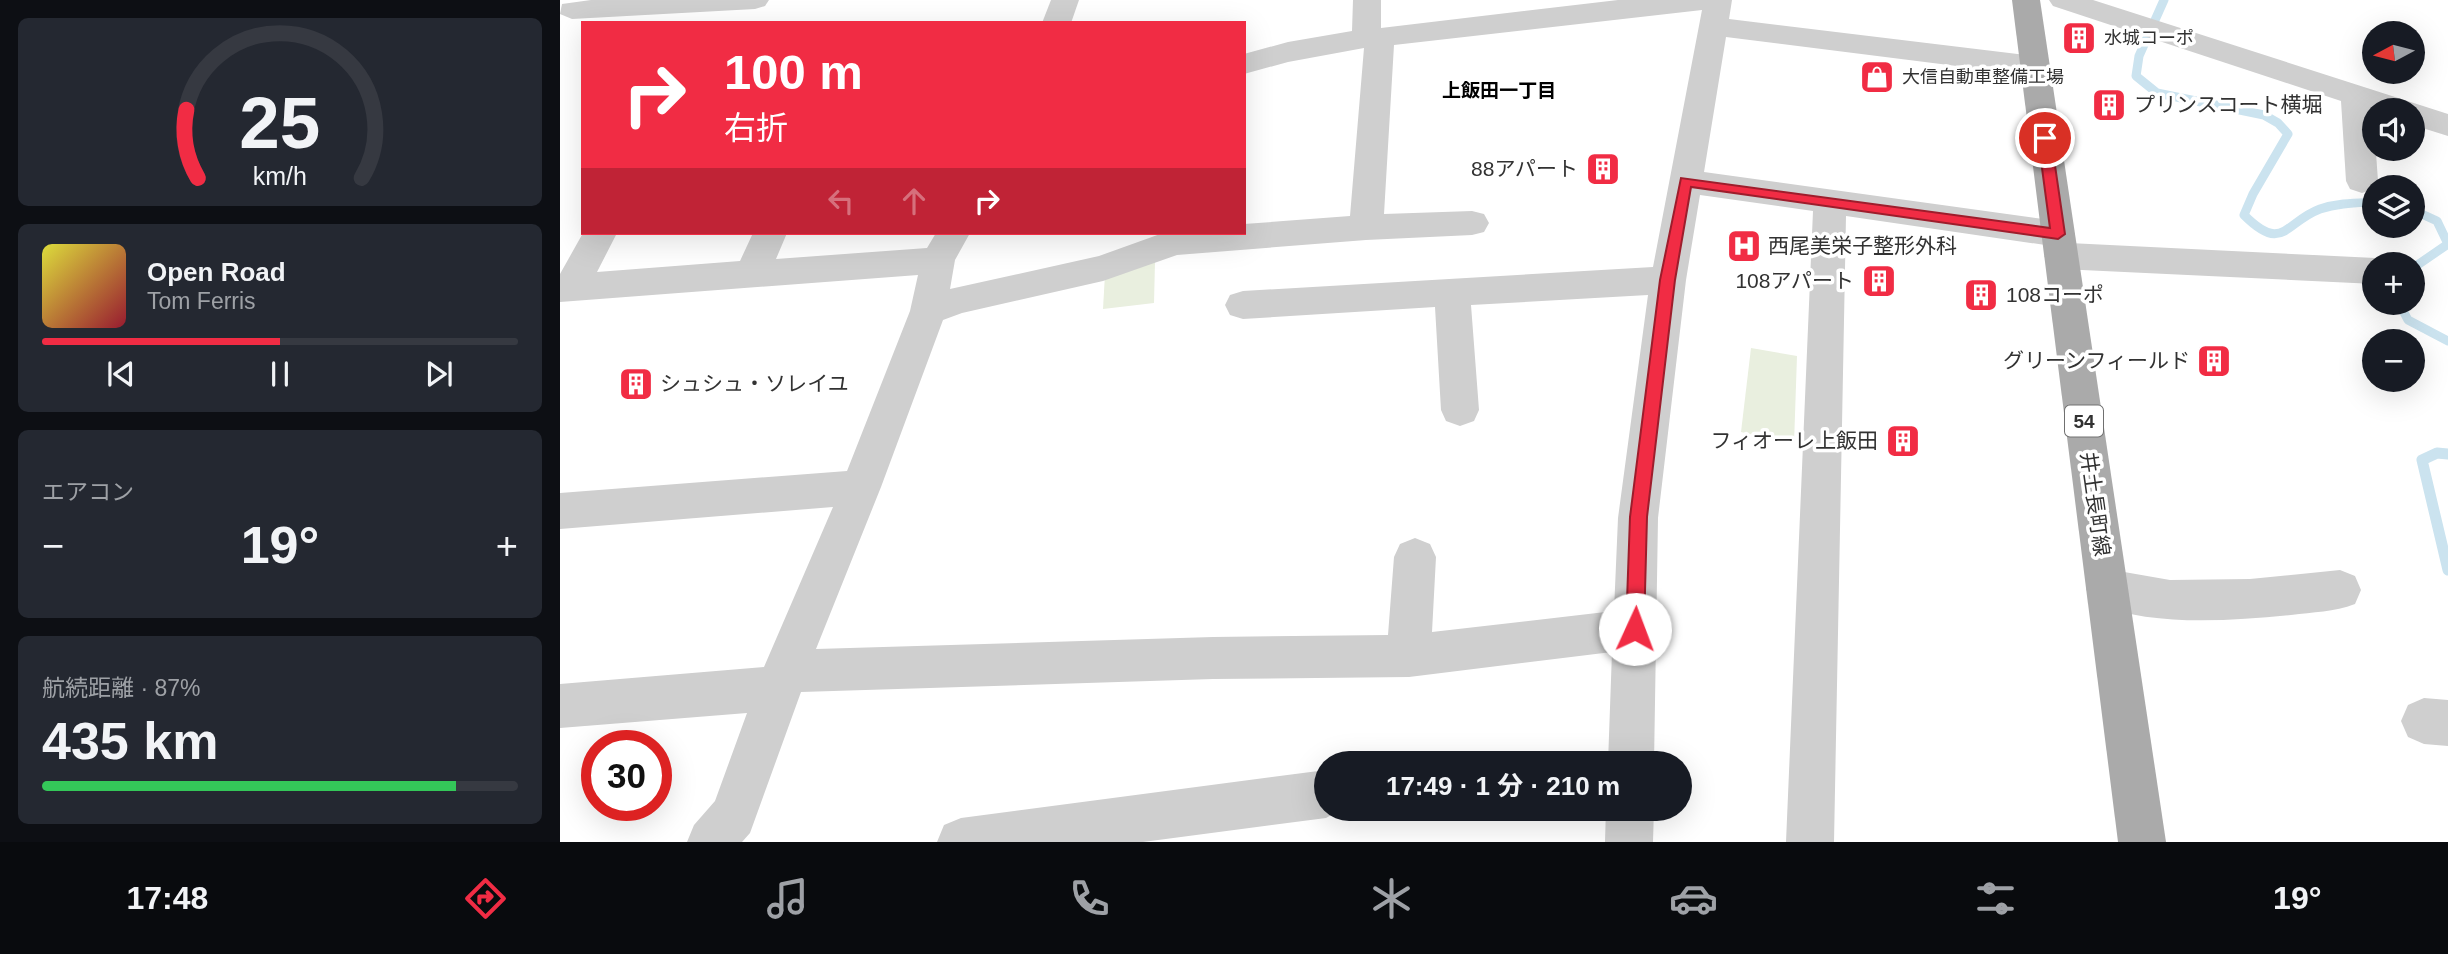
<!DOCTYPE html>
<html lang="ja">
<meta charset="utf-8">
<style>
body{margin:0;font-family:Helvetica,"Noto Sans JP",sans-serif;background:#242831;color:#f1f3f6;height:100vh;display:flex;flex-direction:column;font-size:26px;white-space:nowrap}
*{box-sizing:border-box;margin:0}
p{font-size:23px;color:#9ea1a6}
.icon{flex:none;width:38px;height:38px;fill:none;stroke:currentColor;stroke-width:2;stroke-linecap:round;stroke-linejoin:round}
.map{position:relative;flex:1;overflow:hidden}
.panel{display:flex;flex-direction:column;gap:18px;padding:18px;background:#0d0f14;width:560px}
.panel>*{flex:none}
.guide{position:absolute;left:21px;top:21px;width:665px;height:214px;border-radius:0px;box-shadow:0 7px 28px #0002;background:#f12c44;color:#fff;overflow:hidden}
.needle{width:46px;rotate:263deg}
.fabs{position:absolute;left:1802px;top:21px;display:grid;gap:14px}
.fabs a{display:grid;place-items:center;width:63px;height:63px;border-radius:50%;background:#171b24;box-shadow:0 7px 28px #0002;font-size:35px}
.speed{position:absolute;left:21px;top:730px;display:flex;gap:14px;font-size:35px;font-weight:700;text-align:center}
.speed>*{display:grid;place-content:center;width:91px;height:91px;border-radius:50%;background:#171b24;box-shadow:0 7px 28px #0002;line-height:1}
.speed .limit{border:10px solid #d22;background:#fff;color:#111}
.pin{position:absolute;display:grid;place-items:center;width:60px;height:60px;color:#fff;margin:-30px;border:4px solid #fff;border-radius:50%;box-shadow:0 2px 7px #0007}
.me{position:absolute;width:77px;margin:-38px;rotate:2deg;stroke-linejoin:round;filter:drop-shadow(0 0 5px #0008)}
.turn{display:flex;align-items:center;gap:24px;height:147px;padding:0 28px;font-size:32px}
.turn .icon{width:91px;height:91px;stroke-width:2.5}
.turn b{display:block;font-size:49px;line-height:60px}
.lanes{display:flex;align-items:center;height:66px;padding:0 28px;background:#0003;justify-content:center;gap:35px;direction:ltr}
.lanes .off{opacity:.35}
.big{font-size:52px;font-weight:700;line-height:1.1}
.panel .card{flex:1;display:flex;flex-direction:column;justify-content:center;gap:10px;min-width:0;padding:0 24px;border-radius:10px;background:#242831}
.panel .dial{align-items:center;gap:0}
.dial svg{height:182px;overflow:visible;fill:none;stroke:#363941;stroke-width:7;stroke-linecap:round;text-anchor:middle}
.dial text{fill:#f1f3f6;stroke:none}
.song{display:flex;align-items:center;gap:21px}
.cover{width:84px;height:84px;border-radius:10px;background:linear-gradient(135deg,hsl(60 70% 55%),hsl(350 70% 35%))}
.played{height:7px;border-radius:4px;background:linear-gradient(90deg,#f12c44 50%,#363941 50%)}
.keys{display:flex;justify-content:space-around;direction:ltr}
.heat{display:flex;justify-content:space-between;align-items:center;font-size:38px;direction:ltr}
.charge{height:10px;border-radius:5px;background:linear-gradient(90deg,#34c759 87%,#363941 0)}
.trip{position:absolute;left:754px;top:751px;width:378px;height:70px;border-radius:35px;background:#171b24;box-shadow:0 7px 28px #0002;font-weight:700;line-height:70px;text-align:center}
.tab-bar{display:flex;height:112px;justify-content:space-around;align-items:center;background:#090b0e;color:#9ea1a6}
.tab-bar .icon{width:49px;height:49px}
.tab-bar .on{color:#f12c44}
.tab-bar b{font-size:32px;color:#f1f3f6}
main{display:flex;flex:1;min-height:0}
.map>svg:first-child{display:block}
.green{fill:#e9efdf}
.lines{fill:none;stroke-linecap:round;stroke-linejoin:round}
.stream-far1{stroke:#cbe3ef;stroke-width:9}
.stream{stroke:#cbe3ef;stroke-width:11}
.minor{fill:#cfcfcf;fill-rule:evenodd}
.major{fill:#aaa;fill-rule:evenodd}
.route{fill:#f12c44;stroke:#9d1d2c;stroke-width:2}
.labels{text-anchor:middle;stroke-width:7;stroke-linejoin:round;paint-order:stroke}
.far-poi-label{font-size:18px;fill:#323232;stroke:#fff;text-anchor:start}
.far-neighbourhood-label{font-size:19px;font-weight:bold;fill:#000;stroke:#fff}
.shield{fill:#fff;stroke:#707070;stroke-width:2}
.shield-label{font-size:19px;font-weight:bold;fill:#323232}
.poi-label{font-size:21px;fill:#323232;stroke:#fff;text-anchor:start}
.street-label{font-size:21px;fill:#323232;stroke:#fff}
</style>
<main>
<section class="panel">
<div class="card dial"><svg viewBox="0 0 100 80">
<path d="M14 69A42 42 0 1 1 86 69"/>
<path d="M14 69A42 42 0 0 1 9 39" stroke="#f12c44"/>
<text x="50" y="56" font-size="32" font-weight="700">25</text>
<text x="50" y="72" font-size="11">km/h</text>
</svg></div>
<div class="card">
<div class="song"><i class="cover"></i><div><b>Open Road</b><p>Tom Ferris</p></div></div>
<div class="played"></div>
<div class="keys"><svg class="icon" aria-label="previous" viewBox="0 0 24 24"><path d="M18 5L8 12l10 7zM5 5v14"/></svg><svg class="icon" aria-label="pause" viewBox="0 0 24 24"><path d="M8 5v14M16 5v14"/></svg><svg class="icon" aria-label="next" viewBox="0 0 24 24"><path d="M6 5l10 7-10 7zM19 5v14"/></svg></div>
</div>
<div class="card"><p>エアコン</p>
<div class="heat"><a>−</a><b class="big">19°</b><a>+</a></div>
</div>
<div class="card"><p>航続距離 · 87%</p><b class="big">435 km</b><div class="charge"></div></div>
</section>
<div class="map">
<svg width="1888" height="842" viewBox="0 0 1888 842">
<rect width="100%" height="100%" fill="#fff"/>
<g class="green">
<path d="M595 262 594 303 543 309 545 274Z"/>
<path d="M1191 348 1237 356 1234 444 1181 432Z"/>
</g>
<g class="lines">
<g class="stream-far1">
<path d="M1604 0 1579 56 1576 76 1597 93 1704 115 1718 123 1728 134 1693 194 1684 215C1723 254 1725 222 1760 209 1778 203 1796 203 1815 202"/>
<path d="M1853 210 1877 221 1888 244 1853 268"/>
<path d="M1839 303 1848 320 1888 341"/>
</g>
<path class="stream" d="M1888 454 1877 453 1862 460 1888 570"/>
<g class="minor">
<path d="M31 0H209L205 6 195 9 12 19 0 14 2 4Z"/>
<path d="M491 0H519L511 23H482Z"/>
<path d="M793 0H821V28L1058 0H1172L1169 19 1475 56 1486 59 1490 66 1486 73 1475 76 1166 37 1144 172 1498 221 1510 225 1515 234 1509 243 1815 258 1829 264H1815V284L1501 269 1489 265 1484 256 1492 246 1286 216 1274 842H1226L1253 211 1140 195 1126 280 1098 518 1094 763H1048L1052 652 849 677 653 679 241 692 190 833 182 842H127L134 825 155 801 187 713 0 728V684L204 667 273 507 0 529V493L287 471 350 311 358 275 0 302V274L23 233H57L37 272 180 261 193 233H227L216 259 367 248 376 233H410L395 260 390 289 539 256 603 233H684V224L790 216 804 48 728 62 684 74V54L728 42 792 31ZM1142 10 1093 267 683 291 670 295 665 305 670 315 683 319 875 307 881 410 886 421 900 426 914 421 919 410 911 305 1088 295 1058 518 1054 611 872 632 876 557 870 544 855 538 840 544 834 557 828 635 653 637 256 649 321 487 383 320 402 313 543 281 617 255 806 240 912 235 924 232 929 223 924 214 912 211 824 214 834 45Z"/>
<path d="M1489 0H1533L1888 114V136L1853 125V110H1815L1813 111 1818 181 1814 189 1802 193 1790 189 1786 181 1781 101 1493 6Z"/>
<path d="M1547 569 1610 580 1690 579 1780 570 1795 576 1801 590 1795 604C1774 612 1753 612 1731 615 1666 621 1594 627 1532 603L1526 589 1532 575Z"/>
<path d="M1864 698 1888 700V746L1864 744 1848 737 1841 721 1848 705Z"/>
<path d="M766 770V808H784L766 818 583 842H377L384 825 401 818Z"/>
<path d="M1046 808H1094L1093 842H1045Z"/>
</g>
<path class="major" d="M1452 0H1480L1606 842H1558Z"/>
</g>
<path class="route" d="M1485 134 1491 138 1505 234 1498 239 1131 187 1115 280 1087 517 1084 629 1081 635 1075 638 1069 635 1066 629 1070 517 1100 280 1121 178 1490 228 1478 138Z"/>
<defs>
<g id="building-square" transform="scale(1.75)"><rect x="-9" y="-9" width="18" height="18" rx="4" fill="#f12c44" stroke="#fff"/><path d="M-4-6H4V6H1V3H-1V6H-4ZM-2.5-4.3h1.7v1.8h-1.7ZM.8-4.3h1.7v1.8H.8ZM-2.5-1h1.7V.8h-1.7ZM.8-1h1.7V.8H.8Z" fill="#fff"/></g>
<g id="shop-square" transform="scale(1.75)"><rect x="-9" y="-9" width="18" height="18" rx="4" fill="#f12c44" stroke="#fff"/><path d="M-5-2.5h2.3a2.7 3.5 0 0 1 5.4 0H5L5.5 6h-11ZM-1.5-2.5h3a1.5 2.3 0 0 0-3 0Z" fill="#fff"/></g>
<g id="hospital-square" transform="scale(1.75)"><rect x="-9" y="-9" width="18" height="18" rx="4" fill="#f12c44" stroke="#fff"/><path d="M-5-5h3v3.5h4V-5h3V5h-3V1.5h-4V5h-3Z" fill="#fff"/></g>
</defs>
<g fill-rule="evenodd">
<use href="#building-square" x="1519" y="38"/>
<use href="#shop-square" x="1317" y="77"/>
<use href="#building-square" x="1549" y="105"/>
<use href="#building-square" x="1043" y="169"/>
<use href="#hospital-square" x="1184" y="246"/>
<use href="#building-square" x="1319" y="281"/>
<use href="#building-square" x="1421" y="295"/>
<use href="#building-square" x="1654" y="361"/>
<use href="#building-square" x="76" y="384"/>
<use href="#building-square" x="1343" y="441"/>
</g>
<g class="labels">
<g class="far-poi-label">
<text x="1544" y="44">水城コーポ</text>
<text x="1342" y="83">大信自動車整備工場</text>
</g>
<g class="far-neighbourhood-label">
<text x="939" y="97">上飯田一丁目</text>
</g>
<rect class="shield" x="1505" y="405.5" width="38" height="31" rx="5"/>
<g class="shield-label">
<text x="1524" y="428">54</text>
</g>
<g class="poi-label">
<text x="1574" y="112">プリンスコート横堀</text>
<text x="1018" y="176" text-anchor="end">88アパート</text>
<text x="1208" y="253">西尾美栄子整形外科</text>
<text x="1294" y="288" text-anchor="end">108アパート</text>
<text x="1446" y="302">108コーポ</text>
<text x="1630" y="368" text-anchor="end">グリーンフィールド</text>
<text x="100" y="391">シュシュ・ソレイユ</text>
<text x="1318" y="448" text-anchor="end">フィオーレ上飯田</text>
</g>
<g class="street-label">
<text transform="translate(1535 504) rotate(82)" y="7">井土長町線</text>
</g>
</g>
</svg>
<div class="fabs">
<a><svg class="needle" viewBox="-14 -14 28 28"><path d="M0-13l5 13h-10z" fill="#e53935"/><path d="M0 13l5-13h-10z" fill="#9ea1a6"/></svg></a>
<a><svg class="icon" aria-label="sound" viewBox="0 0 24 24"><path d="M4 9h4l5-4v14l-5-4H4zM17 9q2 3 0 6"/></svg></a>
<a><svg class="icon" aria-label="layers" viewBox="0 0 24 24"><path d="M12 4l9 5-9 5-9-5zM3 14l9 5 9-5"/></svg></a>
<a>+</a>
<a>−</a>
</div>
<div class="speed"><div class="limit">30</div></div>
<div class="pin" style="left:1485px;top:138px;background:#d93025"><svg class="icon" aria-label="arrive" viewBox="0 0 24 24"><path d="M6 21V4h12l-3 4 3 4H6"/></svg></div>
<svg class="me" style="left:1075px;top:629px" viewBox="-20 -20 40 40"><circle r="19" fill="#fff"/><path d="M0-13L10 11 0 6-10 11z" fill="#f12c44"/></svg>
<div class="trip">17:49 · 1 分 · 210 m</div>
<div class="guide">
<div class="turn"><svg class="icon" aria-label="right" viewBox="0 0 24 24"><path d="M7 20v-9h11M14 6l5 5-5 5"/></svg><div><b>100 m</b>右折</div></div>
<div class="lanes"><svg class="icon off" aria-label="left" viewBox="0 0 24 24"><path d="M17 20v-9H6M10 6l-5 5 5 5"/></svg><svg class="icon off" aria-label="ahead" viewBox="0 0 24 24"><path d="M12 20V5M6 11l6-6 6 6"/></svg><svg class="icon" aria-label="right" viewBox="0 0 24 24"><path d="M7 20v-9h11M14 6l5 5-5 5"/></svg></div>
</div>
</div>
</main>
<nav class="tab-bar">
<b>17:48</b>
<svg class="icon on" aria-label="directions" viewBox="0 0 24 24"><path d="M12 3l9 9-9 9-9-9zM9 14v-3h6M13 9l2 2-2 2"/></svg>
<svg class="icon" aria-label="music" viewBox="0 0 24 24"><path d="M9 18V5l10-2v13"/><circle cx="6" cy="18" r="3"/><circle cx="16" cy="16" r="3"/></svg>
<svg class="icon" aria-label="phone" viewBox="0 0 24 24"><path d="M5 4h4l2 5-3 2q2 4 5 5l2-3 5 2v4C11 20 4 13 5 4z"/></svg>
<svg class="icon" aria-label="climate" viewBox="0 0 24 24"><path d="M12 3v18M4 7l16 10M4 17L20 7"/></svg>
<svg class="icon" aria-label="car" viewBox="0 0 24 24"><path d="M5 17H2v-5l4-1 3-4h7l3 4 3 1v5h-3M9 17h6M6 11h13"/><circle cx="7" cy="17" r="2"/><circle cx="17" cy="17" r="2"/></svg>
<svg class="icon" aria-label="filters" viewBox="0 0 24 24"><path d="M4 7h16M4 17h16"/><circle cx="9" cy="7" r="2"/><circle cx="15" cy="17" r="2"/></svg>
<b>19°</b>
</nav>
